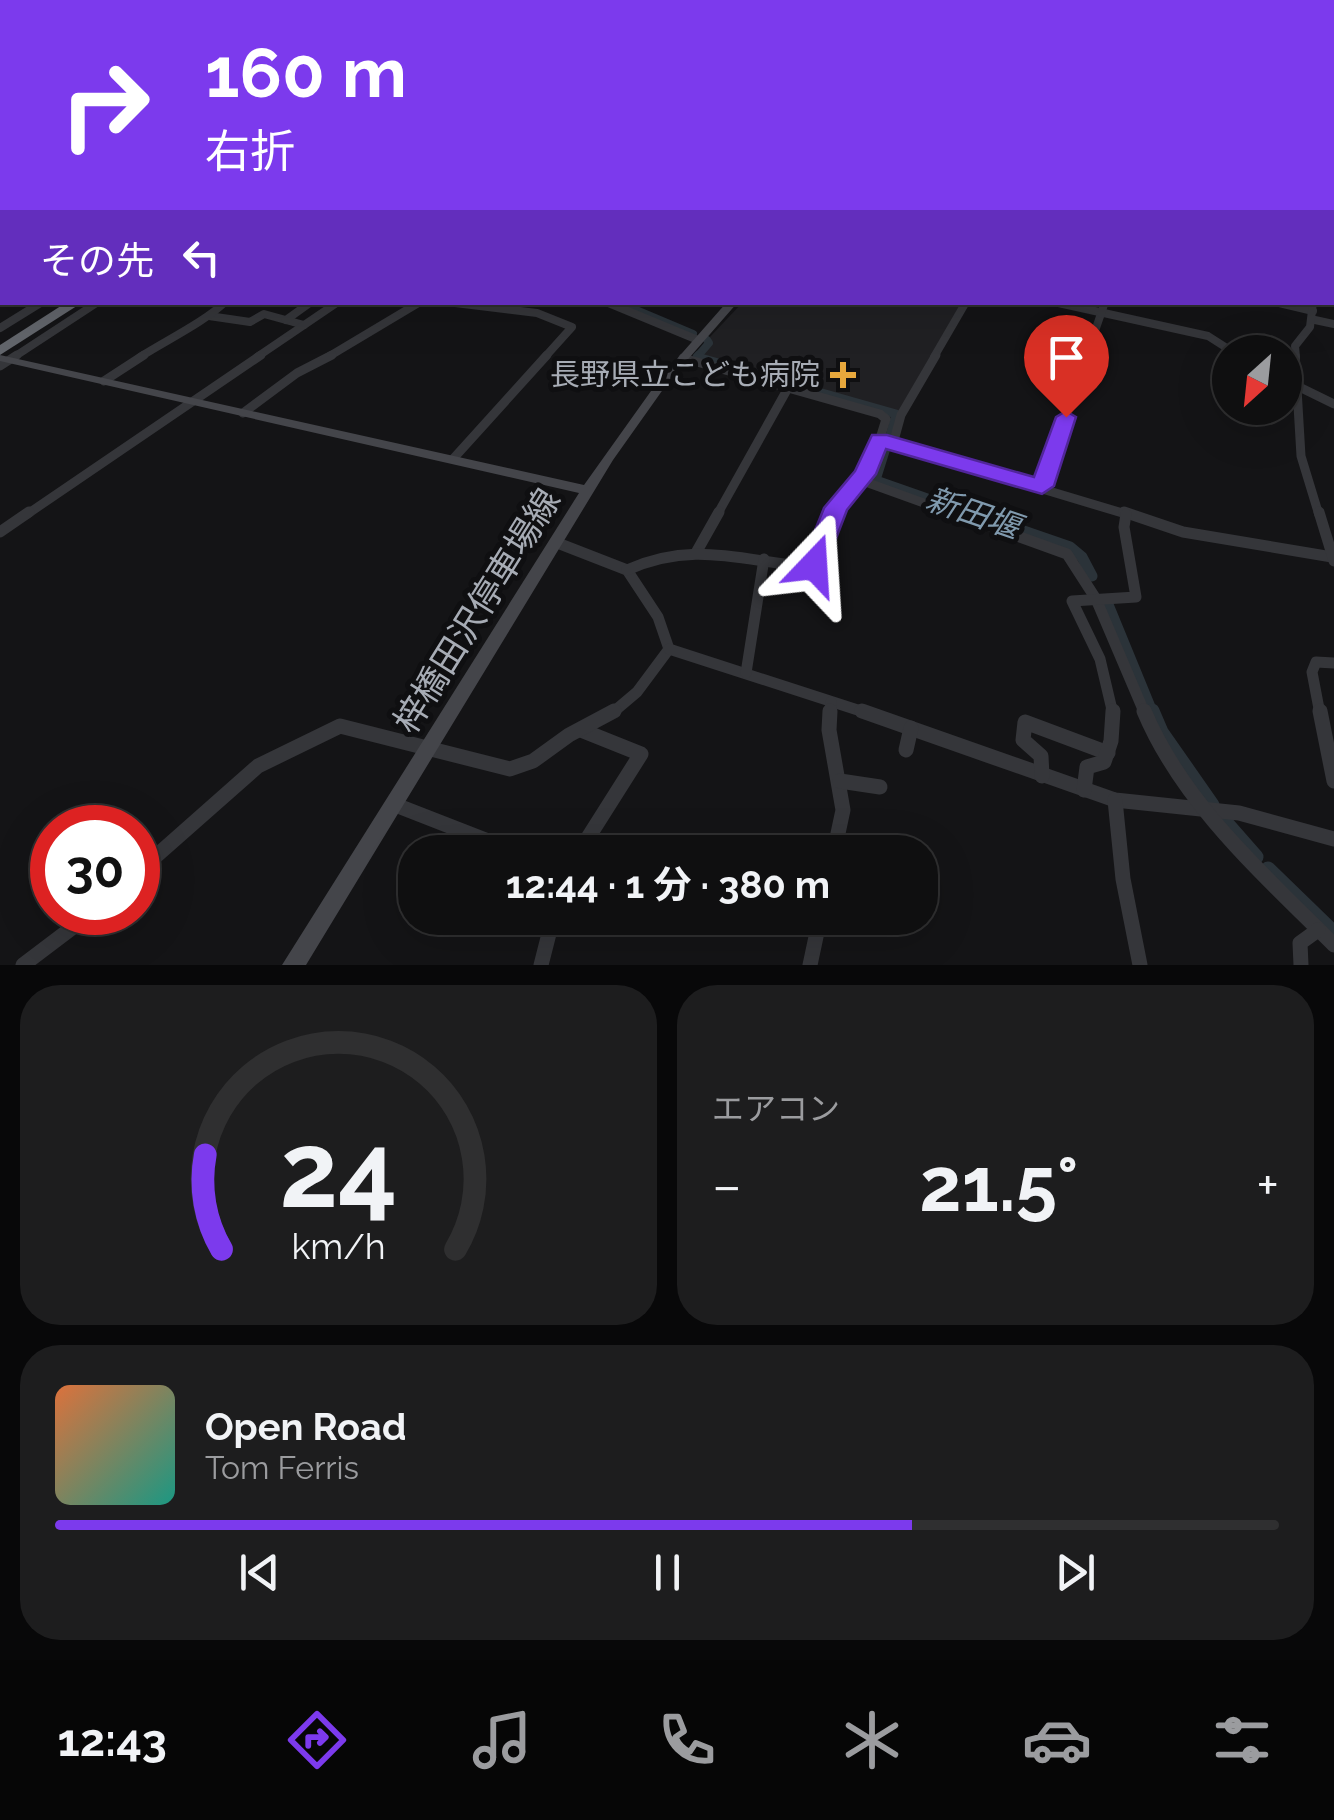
<!DOCTYPE html>
<html lang="ja">
<meta charset="utf-8">
<style>
body{margin:0;font-family:Raleway,"Noto Sans JP",sans-serif;background:#1d1d1e;color:#f1f3f6;height:100vh;display:flex;flex-direction:column;font-size:38px;white-space:nowrap}
*{box-sizing:border-box;margin:0}
p{font-size:32px;color:#9b9c9f}
.icon{flex:none;width:55px;height:55px;fill:none;stroke:currentColor;stroke-width:2;stroke-linecap:round;stroke-linejoin:round}
.map{position:relative;height:965px;overflow:hidden}
.panel{display:flex;flex-direction:column;gap:20px;padding:20px;background:#080809;flex:1}
.panel>*{flex:none}
.hud{position:absolute;left:0px;top:0px;width:1335px;height:305px;box-shadow:0 10px 40px #0002,0 0 0 2px #2f2f30;background:#7c3aed;color:#fff;overflow:hidden}
.needle{width:65px;rotate:207deg}
.tools{position:absolute;left:1212px;top:335px;display:grid;gap:20px}
.tools a{display:grid;place-items:center;width:90px;height:90px;border-radius:50%;background:#0f0f10;box-shadow:0 10px 40px #0002,0 0 0 2px #2f2f30;font-size:50px}
.speed{position:absolute;left:30px;top:805px;display:flex;gap:20px;font-size:50px;font-weight:700;text-align:center}
.speed>*{display:grid;place-content:center;width:130px;height:130px;border-radius:50%;background:#0f0f10;box-shadow:0 10px 40px #0002,0 0 0 2px #2f2f30;line-height:1}
.speed .limit{border:15px solid #d22;background:#fff;color:#111}
.pin{position:absolute;display:grid;place-items:center;width:85px;height:85px;color:#fff;margin:-102px -42px;border-radius:50% 50% 50% 0;rotate:-45deg;box-shadow:0 0 10px #0007}
.pin .icon{rotate:45deg}
.me{position:absolute;width:110px;margin:-55px;rotate:20deg;stroke-linejoin:round;filter:drop-shadow(0 0 8px #0008)}
.turn{display:flex;align-items:center;gap:35px;height:210px;padding:0 40px;font-size:45px}
.turn .icon{width:130px;height:130px;stroke-width:2.5}
.turn b{display:block;font-size:70px;line-height:85px}
.then{display:flex;align-items:center;height:95px;padding:0 40px;background:#0003;gap:20px;font-size:38px}
.big{font-size:75px;font-weight:700;line-height:1.1}
.panel .card{flex:1;display:flex;flex-direction:column;justify-content:center;gap:15px;min-width:0;padding:0 35px;border-radius:40px;background:#1d1d1e}
.panel .dial{align-items:center;gap:0}
.dial svg{height:260px;overflow:visible;fill:none;stroke:#2f2f30;stroke-width:7;stroke-linecap:round;text-anchor:middle}
.dial text{fill:#f1f3f6;stroke:none}
.song{display:flex;align-items:center;gap:30px}
.cover{width:120px;height:120px;border-radius:15px;background:linear-gradient(135deg,hsl(20 70% 55%),hsl(170 70% 35%))}
.played{height:10px;border-radius:5px;background:linear-gradient(90deg,#7c3aed 70%,#2f2f30 70%)}
.keys{display:flex;justify-content:space-around;direction:ltr}
.heat{display:flex;justify-content:space-between;align-items:center;font-size:55px;direction:ltr}
.panel .tiles{flex:1;display:grid;gap:20px;grid-template-columns:1fr 1fr}
.card:last-child{grid-column:span 2}
.trip{position:absolute;left:398px;top:835px;width:540px;height:100px;border-radius:40px;background:#0f0f10;box-shadow:0 10px 40px #0002,0 0 0 2px #2f2f30;font-weight:700;line-height:100px;text-align:center}
.tab-bar{display:flex;height:160px;justify-content:space-around;align-items:center;background:#060606;color:#9b9c9f}
.tab-bar .icon{width:70px;height:70px}
.tab-bar .active{color:#7c3aed}
.tab-bar b{font-size:45px;color:#f1f3f6}
.map>svg:first-child{display:block}
.built{fill:#202023}
.lines{fill:none;stroke-linecap:round;stroke-linejoin:round}
.canal-far3{stroke:#2b3339;stroke-width:8}
.canal-far2{stroke:#2b3339;stroke-width:9}
.canal-far1{stroke:#2b3339;stroke-width:11}
.canal{stroke:#2b3339;stroke-width:15}
.street-far3{stroke:#35363a;stroke-width:8}
.street-far2{stroke:#35363a;stroke-width:9}
.street-far1{stroke:#35363a;stroke-width:11}
.street{stroke:#35363a;stroke-width:15}
.secondary{fill:#44454a;fill-rule:evenodd}
.highway{fill:#62656b;fill-rule:evenodd}
.route{fill:#7c3aed;stroke:#51269a;stroke-width:2.5}
.poi-dot{fill:#e6a73c;stroke:#0f0f11;stroke-width:4}
.labels{text-anchor:middle;stroke-width:10;stroke-linejoin:round;paint-order:stroke}
.poi-label{font-size:30px;fill:#a7acb5;stroke:#0f0f11;text-anchor:end}
.water-label{font-size:32px;font-style:italic;fill:#809aae;stroke:#0f0f11}
.near-street-label{font-size:35px;fill:#a7acb5;stroke:#0f0f11}
</style>
<div class="map">
<svg width="1334" height="965" viewBox="0 0 1334 965">
<rect width="100%" height="100%" fill="#141416"/>
<path class="built" d="M742 303H964L899 413 700 356 711 342 708 339Z"/>
<g class="lines">
<g class="canal-far3">
<path d="M617 302 693 334"/>
<path d="M697 357 709 343 707 340"/>
</g>
<g class="canal-far2">
<path d="M699 355 697 357 817 391"/>
<path d="M822 393 896 414 889 440"/>
<path d="M887 445 876 480 976 515"/>
</g>
<g class="canal-far1">
<path d="M969 512 1070 547 1082 557 1092 576"/>
<path d="M1107 602 1153 714"/>
</g>
<g class="canal">
<path d="M1152 711 1161 732 1212 805"/>
<path d="M1220 816 1256 857"/>
<path d="M1268 869 1334 933"/>
</g>
<g class="street-far3">
<path d="M447 302 537 313 572 327 545 357"/>
<path d="M606 302 698 340"/>
<path d="M1054 302 1208 336 1233 352"/>
<path d="M1275 302 1313 311"/>
<path d="M209 316 250 322 264 314 304 325"/>
<path d="M286 320 311 302"/>
<path d="M1315 320 1334 324"/>
<path d="M0 328 42 302"/>
<path d="M14 357 98 302"/>
<path d="M140 357C165 341 206 321 225 302"/>
<path d="M257 357 338 302"/>
<path d="M328 357 420 302"/>
<path d="M934 357 966 302"/>
<path d="M1086 357 1105 302"/>
<path d="M1296 357 1295 346 1310 327 1313 302"/>
</g>
<g class="street-far2">
<path d="M1295 355 1301 456 1319 515"/>
<path d="M683 358 880 414 886 419 873 461 833 515"/>
<path d="M0 366 17 355"/>
<path d="M1285 380 1334 404"/>
<path d="M104 381 144 355"/>
<path d="M243 413 297 373 332 355"/>
<path d="M879 440 1129 515"/>
<path d="M893 444 901 415 936 355"/>
<path d="M453 459 547 355"/>
<path d="M860 480 957 515"/>
<path d="M1042 487 1087 355"/>
<path d="M26 515 261 355"/>
<path d="M717 515 788 388"/>
</g>
<g class="street-far1">
<path d="M950 512 1067 554 1096 599 1145 714"/>
<path d="M1124 512 1183 532 1332 557"/>
<path d="M1319 512 1334 561"/>
<path d="M0 532 29 512"/>
<path d="M555 542 627 570 658 617 669 649 637 692 611 714"/>
<path d="M697 551 719 512"/>
<path d="M627 570C694 540 741 561 810 567L834 512"/>
<path d="M669 649 870 714"/>
<path d="M746 673 764 559"/>
<path d="M830 714 831 702"/>
<path d="M1113 714 1100 659 1072 601 1136 597 1124 527 1126 514"/>
<path d="M1320 714 1312 672 1316 662 1334 663"/>
</g>
<g class="street">
<path d="M830 711 829 730 843 810 834 852"/>
<path d="M862 711 1115 800 1239 813 1334 839"/>
<path d="M1144 711C1183 804 1264 875 1334 945"/>
<path d="M1320 711 1334 781"/>
<path d="M906 750 911 728"/>
<path d="M1042 776 1041 756 1023 740 1025 722 1108 753"/>
<path d="M840 781 880 787"/>
<path d="M1084 790 1087 767 1104 762 1111 741 1113 711"/>
<path d="M1115 800 1123 879 1140 965"/>
<path d="M393 804 516 852"/>
<path d="M579 852 641 754 581 730"/>
<path d="M138 872 258 766 340 726 510 769 533 761 569 735 614 711"/>
<path d="M23 965 93 912"/>
<path d="M541 965 553 918"/>
<path d="M810 965 820 918"/>
<path d="M1301 965 1300 943 1318 930"/>
</g>
<g class="secondary">
<rect x="0" y="154" width="2" height="5"/>
<path d="M727 302H738L669 381 613 460 306 965H282L579 493 0 361V355L584 485 661 377Z"/>
</g>
<g class="highway">
<rect x="1332" y="233" width="2" height="6"/>
<path d="M67 302H83L0 355V345Z"/>
</g>
</g>
<linearGradient id="sky" x2="0" y2="1"><stop stop-color="#0b0b0c"/><stop offset="0.5" stop-color="#343a47"/><stop offset="1" stop-color="#343a47" stop-opacity="0"/></linearGradient>
<rect width="1334" height="268" fill="url(#sky)"/>
<path class="route" d="M1066 411 1076 417 1054 486 1042 494 886 449 876 474 847 510 823 572H805L801 565 824 508 855 471 872 435H887L1034 477 1056 417Z"/>
<path class="poi-dot" d="M838 360h10v10h10v10h-10v10h-10v-10h-10v-10h10z"/>
<g class="labels">
<g class="poi-label">
<text x="820" y="385">長野県立こども病院</text>
</g>
<g class="water-label">
<text transform="translate(973 513) rotate(19)" y="11">新田堰</text>
</g>
<g class="near-street-label">
<text transform="translate(477 611) rotate(-58)" y="12">梓橋田沢停車場線</text>
</g>
</g>
</svg>
<div class="tools">
<a><svg class="needle" viewBox="-14 -14 28 28"><path d="M0-13l5 13h-10z" fill="#e53935"/><path d="M0 13l5-13h-10z" fill="#9b9c9f"/></svg></a>
</div>
<div class="speed"><div class="limit">30</div></div>
<div class="pin" style="left:1066px;top:417px;background:#d93025"><svg class="icon" aria-label="arrive" viewBox="0 0 24 24"><path d="M6 21V4h12l-3 4 3 4H6"/></svg></div>
<svg class="me" style="left:814px;top:565px" viewBox="-20 -20 40 40"><path d="M0-17L14 15 0 8-14 15z" fill="#7c3aed" stroke="#fff" stroke-width="4"/></svg>
<div class="trip">12:44 · 1 分 · 380 m</div>
<div class="hud">
<div class="turn"><svg class="icon" aria-label="right" viewBox="0 0 24 24"><path d="M7 20v-9h11M14 6l5 5-5 5"/></svg><div><b>160 m</b>右折</div></div>
<div class="then">その先<svg class="icon" aria-label="left" viewBox="0 0 24 24"><path d="M17 20v-9H6M10 6l-5 5 5 5"/></svg></div>
</div>
</div>
<section class="panel">
<div class="tiles">
<div class="card dial"><svg viewBox="0 0 100 80">
<path d="M14 69A42 42 0 1 1 86 69"/>
<path d="M14 69A42 42 0 0 1 9 40" stroke="#7c3aed"/>
<text x="50" y="56" font-size="32" font-weight="700">24</text>
<text x="50" y="72" font-size="11">km/h</text>
</svg></div>
<div class="card"><p>エアコン</p>
<div class="heat"><a>−</a><b class="big">21.5°</b><a>+</a></div>
</div>
<div class="card">
<div class="song"><i class="cover"></i><div><b>Open Road</b><p>Tom Ferris</p></div></div>
<div class="played"></div>
<div class="keys"><svg class="icon" aria-label="previous" viewBox="0 0 24 24"><path d="M18 5L8 12l10 7zM5 5v14"/></svg><svg class="icon" aria-label="pause" viewBox="0 0 24 24"><path d="M8 5v14M16 5v14"/></svg><svg class="icon" aria-label="next" viewBox="0 0 24 24"><path d="M6 5l10 7-10 7zM19 5v14"/></svg></div>
</div>
</div>
</section>
<nav class="tab-bar">
<b>12:43</b>
<svg class="icon active" aria-label="directions" viewBox="0 0 24 24"><path d="M12 3l9 9-9 9-9-9zM9 14v-3h6M13 9l2 2-2 2"/></svg>
<svg class="icon" aria-label="music" viewBox="0 0 24 24"><path d="M9 18V5l10-2v13"/><circle cx="6" cy="18" r="3"/><circle cx="16" cy="16" r="3"/></svg>
<svg class="icon" aria-label="phone" viewBox="0 0 24 24"><path d="M5 4h4l2 5-3 2q2 4 5 5l2-3 5 2v4C11 20 4 13 5 4z"/></svg>
<svg class="icon" aria-label="climate" viewBox="0 0 24 24"><path d="M12 3v18M4 7l16 10M4 17L20 7"/></svg>
<svg class="icon" aria-label="car" viewBox="0 0 24 24"><path d="M5 17H2v-5l4-1 3-4h7l3 4 3 1v5h-3M9 17h6M6 11h13"/><circle cx="7" cy="17" r="2"/><circle cx="17" cy="17" r="2"/></svg>
<svg class="icon" aria-label="filters" viewBox="0 0 24 24"><path d="M4 7h16M4 17h16"/><circle cx="9" cy="7" r="2"/><circle cx="15" cy="17" r="2"/></svg>
</nav>
